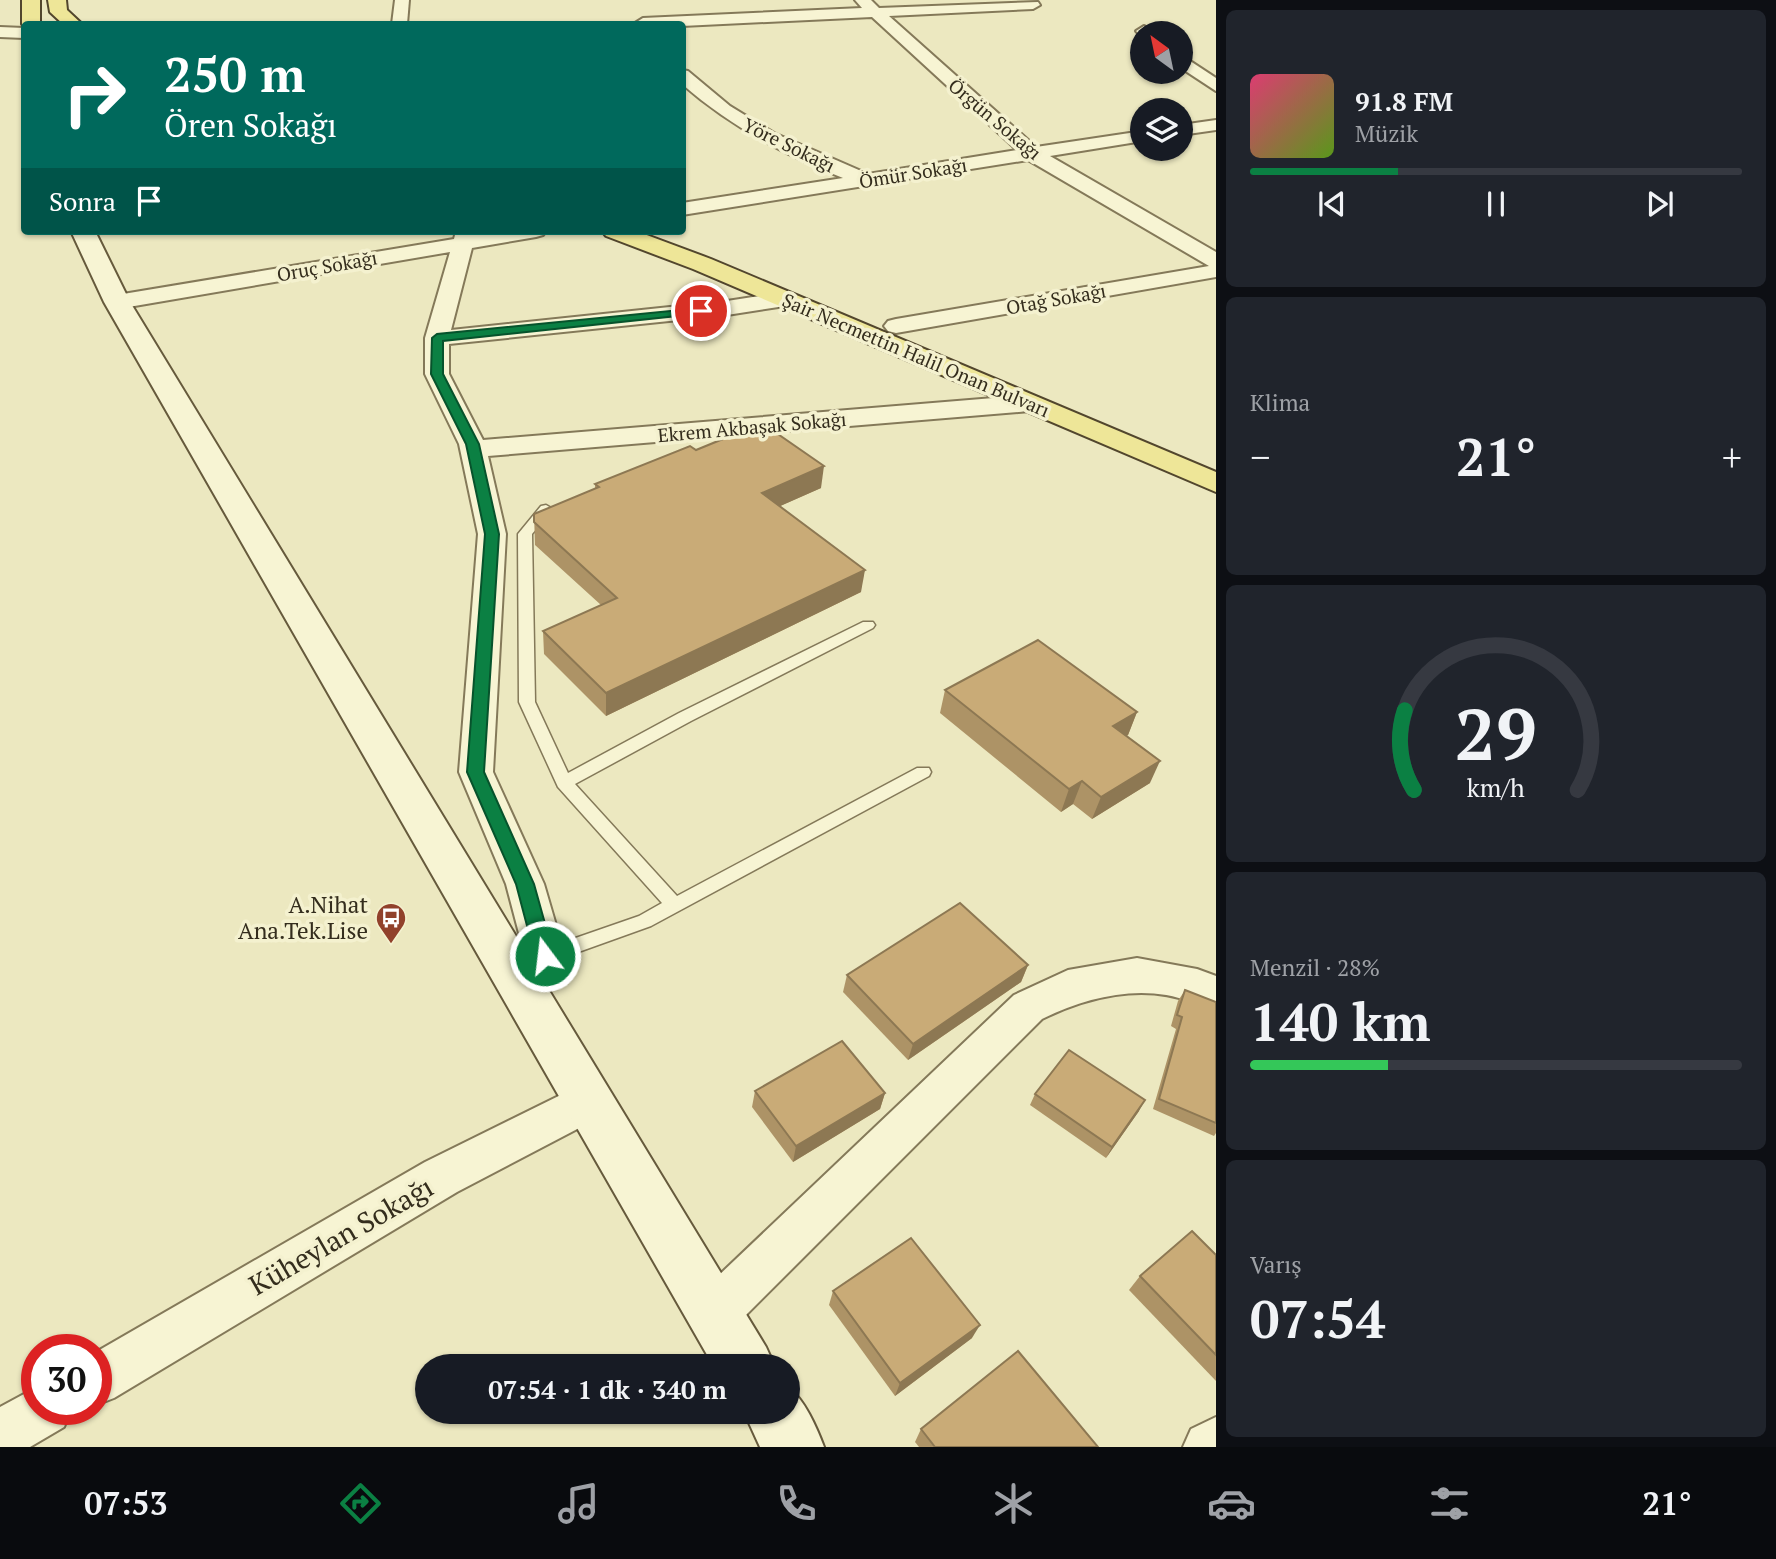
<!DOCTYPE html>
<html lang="tr">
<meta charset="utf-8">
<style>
body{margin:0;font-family:"PT Serif",serif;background:#20242c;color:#f1f3f6;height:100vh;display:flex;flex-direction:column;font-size:26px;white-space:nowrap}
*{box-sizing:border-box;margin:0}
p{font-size:23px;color:#9ea1a6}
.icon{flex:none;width:38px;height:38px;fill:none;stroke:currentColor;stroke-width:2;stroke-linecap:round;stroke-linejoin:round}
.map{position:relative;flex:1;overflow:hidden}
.panel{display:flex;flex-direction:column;gap:10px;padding:10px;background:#0d0f14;width:560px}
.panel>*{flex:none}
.top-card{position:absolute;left:21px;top:21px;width:665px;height:214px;border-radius:7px;box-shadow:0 2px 5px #0004;background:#00695c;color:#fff;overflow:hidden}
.needle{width:46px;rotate:327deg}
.tools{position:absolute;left:1130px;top:21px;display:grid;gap:14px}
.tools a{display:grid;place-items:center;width:63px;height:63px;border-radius:50%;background:#171b24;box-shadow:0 2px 5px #0004;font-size:35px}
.speed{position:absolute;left:21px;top:1334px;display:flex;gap:14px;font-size:35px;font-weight:700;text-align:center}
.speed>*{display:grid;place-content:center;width:91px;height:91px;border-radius:50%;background:#171b24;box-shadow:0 2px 5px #0004;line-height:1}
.speed .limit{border:10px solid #d22;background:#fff;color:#111}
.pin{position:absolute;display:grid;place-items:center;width:60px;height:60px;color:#fff;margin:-30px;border:4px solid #fff;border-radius:50%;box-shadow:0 2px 7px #0007}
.me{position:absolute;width:77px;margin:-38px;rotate:345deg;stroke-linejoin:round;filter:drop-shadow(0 0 5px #0008)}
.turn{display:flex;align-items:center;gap:24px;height:147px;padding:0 28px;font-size:32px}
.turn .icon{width:91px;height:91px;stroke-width:2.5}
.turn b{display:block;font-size:49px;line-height:60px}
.then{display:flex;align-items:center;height:66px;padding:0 28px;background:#0003;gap:14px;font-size:26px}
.big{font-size:52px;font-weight:800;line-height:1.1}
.panel .widget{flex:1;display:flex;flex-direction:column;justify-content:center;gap:10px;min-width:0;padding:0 24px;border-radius:10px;background:#20242c}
.panel .dial{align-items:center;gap:0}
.dial svg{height:182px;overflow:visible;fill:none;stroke:#363941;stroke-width:7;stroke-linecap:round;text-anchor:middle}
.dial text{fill:#f1f3f6;stroke:none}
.song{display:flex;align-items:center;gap:21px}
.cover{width:84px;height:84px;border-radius:10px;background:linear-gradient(135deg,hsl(340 70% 55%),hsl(90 70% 35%))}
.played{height:7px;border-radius:4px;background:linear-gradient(90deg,#0b8043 30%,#363941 30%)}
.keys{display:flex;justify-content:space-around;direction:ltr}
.heat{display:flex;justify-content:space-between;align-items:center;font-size:38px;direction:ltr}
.charge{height:10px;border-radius:5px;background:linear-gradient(90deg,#34c759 28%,#363941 0)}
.trip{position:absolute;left:415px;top:1354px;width:385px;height:70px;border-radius:35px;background:#171b24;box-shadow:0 2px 5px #0004;font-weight:800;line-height:70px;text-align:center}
.tabs{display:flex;height:112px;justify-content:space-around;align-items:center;background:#090b0e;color:#9ea1a6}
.tabs .icon{width:49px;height:49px}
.tabs .selected{color:#0b8043}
.tabs b{font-size:32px;color:#f1f3f6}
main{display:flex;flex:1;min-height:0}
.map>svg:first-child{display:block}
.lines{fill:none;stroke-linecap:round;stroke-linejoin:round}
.service-casing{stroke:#847959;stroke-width:3}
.minor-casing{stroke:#847959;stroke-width:4}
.secondary-casing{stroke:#665a3c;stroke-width:4}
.primary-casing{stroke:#52462d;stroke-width:4}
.service{fill:#f7f4d3;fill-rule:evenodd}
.minor{fill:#f7f4d3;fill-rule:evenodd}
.secondary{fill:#f7f4d3;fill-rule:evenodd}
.primary{fill:#eee698;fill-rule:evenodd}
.wall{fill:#ad9366}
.shaded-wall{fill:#8d7853}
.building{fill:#c9ab77;stroke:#8d7853;stroke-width:2}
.route{fill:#0b8043;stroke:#07532c;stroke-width:2}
.labels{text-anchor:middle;stroke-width:7;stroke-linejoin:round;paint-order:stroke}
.far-street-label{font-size:19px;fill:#342d1d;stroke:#f4f1cf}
.poi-label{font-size:23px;fill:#342d1d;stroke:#f4f1cf;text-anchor:end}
.near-street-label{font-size:28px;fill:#342d1d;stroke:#f4f1cf}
</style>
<main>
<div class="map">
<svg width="1216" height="1447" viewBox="0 0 1216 1447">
<rect width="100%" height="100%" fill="#ece8c0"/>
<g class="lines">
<g class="service-casing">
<path id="service" d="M546 505 553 509 532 534 535 702 568 773 679 713 863 622H873L875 625 873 628 691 721 575 784 677 896 917 768H929L931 772 929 776 651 926 545 964 538 961 536 956 538 951 639 916 662 903 558 787 519 702 518 534 541 506Z"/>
</g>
<g class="minor-casing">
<g id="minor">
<path d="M395 0H409L407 24H392Z"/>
<path d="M855 0H871L879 8 1038 2 1040 5 1033 9 889 16 1036 147 1143 131V141L1050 156 1216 252V277L896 333 888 331 884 326 888 321 896 319 1209 266 1028 160 682 215V203L843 178C784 155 730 126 682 84V70L688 71 730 106 774 133 868 174 1017 150 872 17 682 26 635 23 643 18 862 8Z"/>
<path d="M1144 26 1155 33H1143L1141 36 1136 31Z"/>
<path d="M0 27 24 28V38L0 37Z"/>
<path d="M1181 55 1216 78V91L1181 68Z"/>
<path d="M1216 120V130L1181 135V125Z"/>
<path d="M456 231H476L475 235 499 231H546L543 235 536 237 472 248 451 330 727 301 785 292 793 294 796 299 793 304 785 306 727 315 449 344V374L483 440 1030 395 1039 398 1043 403 1039 408 1030 411 488 456 506 534 493 772 544 884 565 956 540 1005 526 1010 512 1005 506 993 525 956 506 884 459 772 478 534 459 444 425 374V338L450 252 117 309 109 307 106 302 109 297 117 295 454 239Z"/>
<path d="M1137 958 1197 969 1216 976V1013C1207 1010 1199 1006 1191 1002 1142 983 1087 997 1042 1019L731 1330 714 1337 697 1330 690 1313 697 1296 1014 995 1068 970Z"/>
<path d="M589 1081 604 1087 610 1101 604 1115 457 1192 114 1398 96 1405V1352L425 1162Z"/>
<path d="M37 1387V1409H71L64 1427 30 1447H0V1407Z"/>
<path d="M1216 1417V1447H1183L1191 1429Z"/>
</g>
</g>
<g class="secondary-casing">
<g id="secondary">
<path d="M71 231H95L130 302 766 1347 775 1367H714L104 302Z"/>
<path d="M788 1389C803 1395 818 1431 824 1447H760L744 1412H788Z"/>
</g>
</g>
<g class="primary-casing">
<g id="primary">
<path d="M22 0H40V24H24V27L22 24Z"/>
<path d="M48 0H66L67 10 82 24H63L50 12Z"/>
<path d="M602 231H636L711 259 1216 472V492L693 269 606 236Z"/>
</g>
</g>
<use href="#service" class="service"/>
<use href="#minor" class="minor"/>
<use href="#secondary" class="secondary"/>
<use href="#primary" class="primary"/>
</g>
<g class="wall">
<path d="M595 484 821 488 780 506 861 592 606 716 544 654 543 631 601 605 535 545 534 514 595 489Z"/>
<path d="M945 690 1137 712 1128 735 1126 736 1150 783 1092 819 1073 804 1061 812 940 713Z"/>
<path d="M1028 965 1021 982 908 1060 843 992 847 975Z"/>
<path d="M1185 990 1216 1002V1133L1214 1136 1153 1109 1176 1029 1171 1026 1178 1001Z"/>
<path d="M755 1091 885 1093 880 1109 793 1162 752 1107Z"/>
<path d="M1035 1094 1139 1111 1106 1158 1030 1105Z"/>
<path d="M1216 1255V1381L1129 1290 1140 1276Z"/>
<path d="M833 1291 972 1338 895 1396 829 1305Z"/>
<path d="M921 1429 1098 1447H919L915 1442Z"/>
</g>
<g class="shaded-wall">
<path d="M824 466 821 488 760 515 762 493Z"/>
<path d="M865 570 861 592 606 716V693Z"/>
<path d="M1137 712 1128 735 1104 749 1113 726Z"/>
<path d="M1160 761 1150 783 1092 819 1101 797Z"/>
<path d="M1082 781 1073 804 1061 812 1069 789Z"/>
<path d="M1028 965 1021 982 908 1060 913 1044Z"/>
<path d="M885 1093 880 1109 793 1162 796 1146Z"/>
<path d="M1145 1100 1139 1111 1106 1158 1112 1147Z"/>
<path d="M980 1325 972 1338 895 1396 900 1383Z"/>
</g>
<g class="building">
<path d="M762 423 824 466 762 493 865 570 606 693 543 631 617 598 534 522V514L599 487 595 484 690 446 696 450Z"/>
<path d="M1038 640 1137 712 1113 726 1160 761 1101 797 1082 781 1069 789 945 690Z"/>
<path d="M960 903 1028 965 913 1044 847 975Z"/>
<path d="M1185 990 1216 1002V1123L1159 1099 1182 1017 1177 1015Z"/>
<path d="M842 1041 885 1093 796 1146 755 1091Z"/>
<path d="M1069 1050 1145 1100 1112 1147 1035 1094Z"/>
<path d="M1192 1231 1216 1255V1355L1140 1276Z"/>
<path d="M911 1238 980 1325 900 1383 833 1291Z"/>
<path d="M1018 1351 1098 1447H935L921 1429Z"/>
</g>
<path class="route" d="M701 308 705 309V313L443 341V374L479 444 499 534 484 772 534 884 554 956 551 962 545 964 538 962 535 956 516 884 467 772 485 534 466 444 431 374 432 338 437 334Z"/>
<defs>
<g id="bus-pin" transform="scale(1.575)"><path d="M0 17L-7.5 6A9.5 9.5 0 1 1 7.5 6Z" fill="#91412b" stroke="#f4f1cf"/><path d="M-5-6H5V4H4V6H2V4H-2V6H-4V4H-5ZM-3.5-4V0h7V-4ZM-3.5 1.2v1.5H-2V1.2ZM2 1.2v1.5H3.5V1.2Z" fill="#fff"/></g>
</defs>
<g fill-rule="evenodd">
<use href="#bus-pin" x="391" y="918"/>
</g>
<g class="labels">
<g class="far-street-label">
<text transform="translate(995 119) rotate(40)" y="7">Örgün Sokağı</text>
<text transform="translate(789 145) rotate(26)" y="7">Yöre Sokağı</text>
<text transform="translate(913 173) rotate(-9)" y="7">Ömür Sokağı</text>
<text transform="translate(327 266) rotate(-10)" y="7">Oruç Sokağı</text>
<text transform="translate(1056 299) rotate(-10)" y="7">Otağ Sokağı</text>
<text transform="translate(916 355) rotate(23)" y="7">Şair Necmettin Halil Onan Bulvarı</text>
<text transform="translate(752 427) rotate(-5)" y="7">Ekrem Akbaşak Sokağı</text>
</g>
<g class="poi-label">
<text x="368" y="913">A.Nihat<tspan x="368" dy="26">Ana.Tek.Lise</tspan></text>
</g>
<g class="near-street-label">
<text transform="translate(341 1236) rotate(-30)" y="10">Küheylan Sokağı</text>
</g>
</g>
</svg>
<div class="tools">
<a><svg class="needle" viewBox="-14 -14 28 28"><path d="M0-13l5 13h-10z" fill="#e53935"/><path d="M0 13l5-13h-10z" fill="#9ea1a6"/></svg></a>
<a><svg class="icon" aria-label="layers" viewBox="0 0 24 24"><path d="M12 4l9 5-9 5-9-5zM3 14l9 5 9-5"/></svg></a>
</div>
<div class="speed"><div class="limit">30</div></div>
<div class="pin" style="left:701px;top:311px;background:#d93025"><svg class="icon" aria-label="arrive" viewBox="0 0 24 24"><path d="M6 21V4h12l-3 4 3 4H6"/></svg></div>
<svg class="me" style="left:545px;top:956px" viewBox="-20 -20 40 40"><circle r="17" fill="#0b8043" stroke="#fff" stroke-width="3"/><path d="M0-11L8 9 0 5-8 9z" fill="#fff"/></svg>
<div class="trip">07:54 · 1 dk · 340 m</div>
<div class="top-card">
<div class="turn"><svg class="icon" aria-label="right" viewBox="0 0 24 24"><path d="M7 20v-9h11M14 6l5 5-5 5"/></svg><div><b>250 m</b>Ören Sokağı</div></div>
<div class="then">Sonra<svg class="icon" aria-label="arrive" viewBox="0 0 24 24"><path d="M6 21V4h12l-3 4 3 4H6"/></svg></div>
</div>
</div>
<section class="panel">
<div class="widget">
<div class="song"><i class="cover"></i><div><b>91.8 FM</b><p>Müzik</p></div></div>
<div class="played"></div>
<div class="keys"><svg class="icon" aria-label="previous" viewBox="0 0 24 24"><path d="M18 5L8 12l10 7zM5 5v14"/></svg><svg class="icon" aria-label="pause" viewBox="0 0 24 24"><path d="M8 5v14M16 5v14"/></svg><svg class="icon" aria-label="next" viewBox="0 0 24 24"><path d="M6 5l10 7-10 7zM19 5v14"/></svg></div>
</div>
<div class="widget"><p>Klima</p>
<div class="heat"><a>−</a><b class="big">21°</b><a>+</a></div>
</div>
<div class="widget dial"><svg viewBox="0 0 100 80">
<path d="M14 69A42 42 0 1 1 86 69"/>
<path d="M14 69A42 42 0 0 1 10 34" stroke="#0b8043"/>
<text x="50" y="56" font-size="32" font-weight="700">29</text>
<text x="50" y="72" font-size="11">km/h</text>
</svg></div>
<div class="widget"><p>Menzil · 28%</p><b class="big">140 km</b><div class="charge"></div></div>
<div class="widget"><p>Varış</p><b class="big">07:54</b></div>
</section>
</main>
<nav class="tabs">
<b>07:53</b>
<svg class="icon selected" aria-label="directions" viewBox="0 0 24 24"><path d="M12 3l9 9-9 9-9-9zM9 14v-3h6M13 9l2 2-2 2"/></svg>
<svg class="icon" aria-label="music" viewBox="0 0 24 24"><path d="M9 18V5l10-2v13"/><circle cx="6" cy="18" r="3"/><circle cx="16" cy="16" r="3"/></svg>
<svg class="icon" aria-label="phone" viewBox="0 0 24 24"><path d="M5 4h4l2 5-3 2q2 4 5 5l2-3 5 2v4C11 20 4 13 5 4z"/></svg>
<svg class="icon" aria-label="climate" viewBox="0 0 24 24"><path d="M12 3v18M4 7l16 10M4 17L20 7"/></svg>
<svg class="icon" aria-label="car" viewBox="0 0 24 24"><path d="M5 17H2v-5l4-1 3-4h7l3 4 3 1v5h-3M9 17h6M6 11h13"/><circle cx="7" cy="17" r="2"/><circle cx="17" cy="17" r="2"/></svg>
<svg class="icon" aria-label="filters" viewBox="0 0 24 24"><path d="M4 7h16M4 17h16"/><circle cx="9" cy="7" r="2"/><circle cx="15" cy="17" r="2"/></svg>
<b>21°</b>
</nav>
